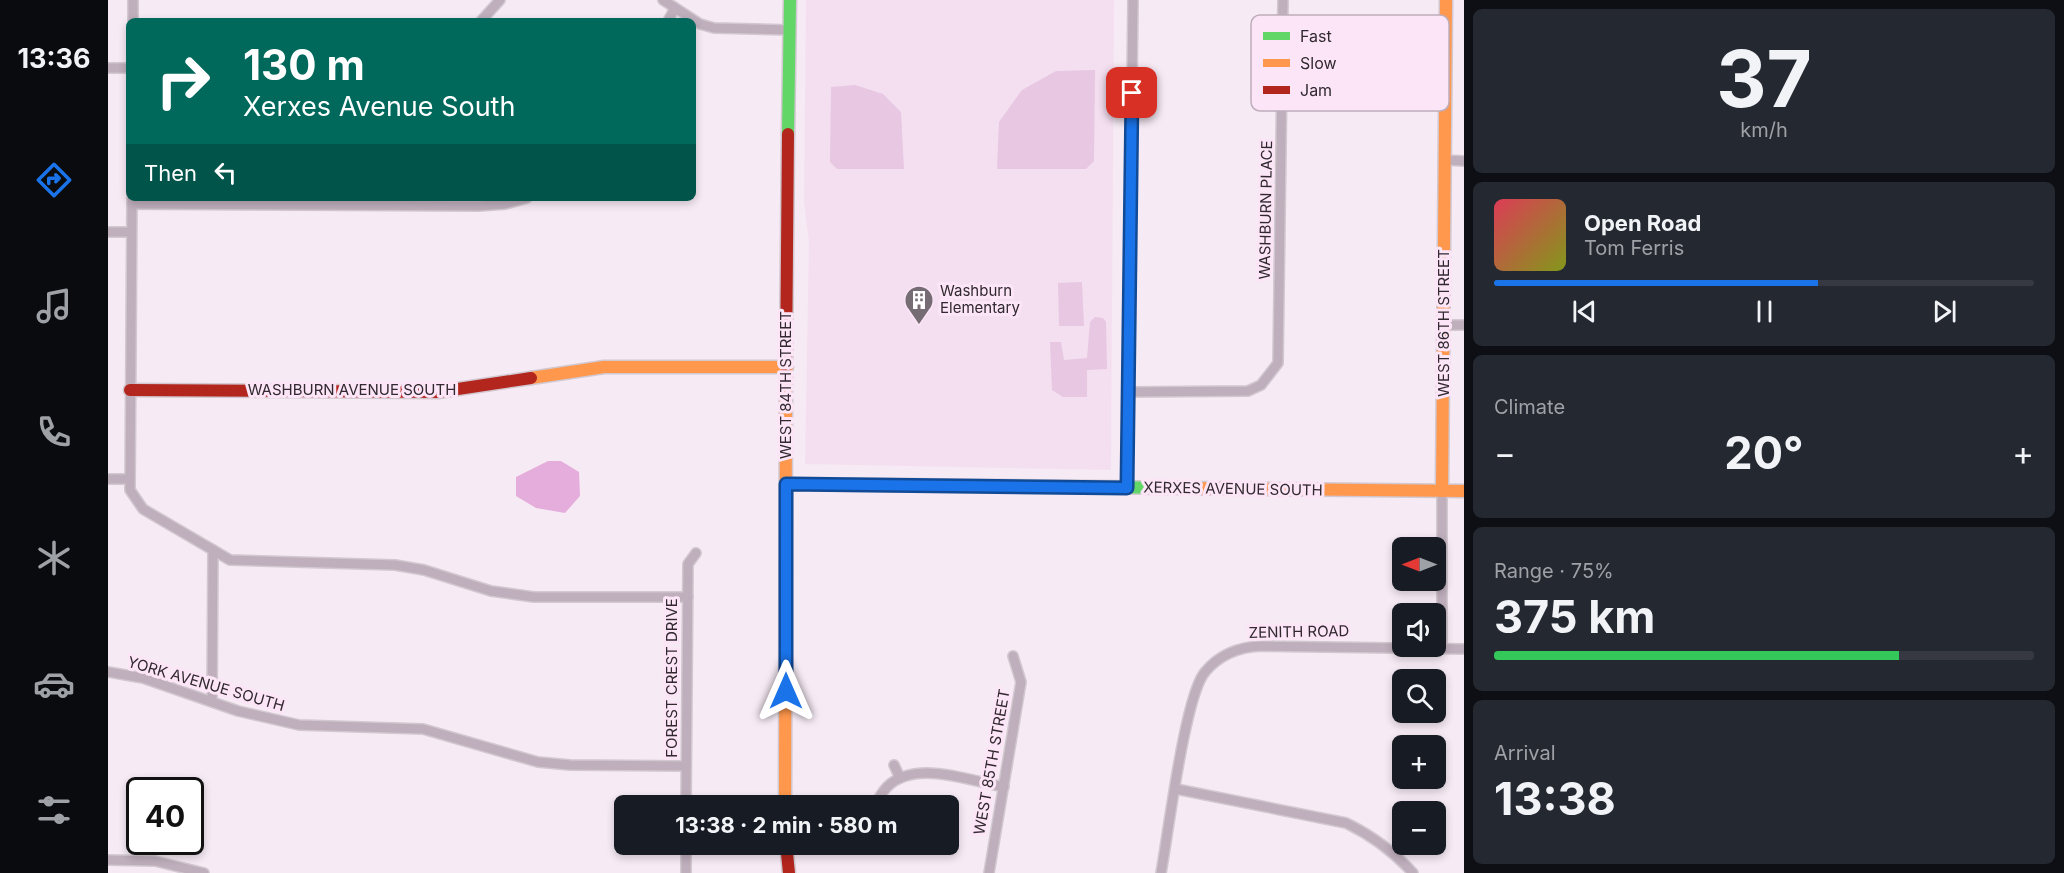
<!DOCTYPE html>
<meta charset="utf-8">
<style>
body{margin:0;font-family:Inter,sans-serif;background:#242831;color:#f1f3f6;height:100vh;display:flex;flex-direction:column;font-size:22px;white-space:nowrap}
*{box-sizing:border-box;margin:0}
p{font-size:20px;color:#9ea1a6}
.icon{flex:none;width:33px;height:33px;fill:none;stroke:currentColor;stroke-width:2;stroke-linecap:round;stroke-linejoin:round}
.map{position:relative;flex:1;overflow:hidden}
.side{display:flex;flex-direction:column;gap:9px;padding:9px;background:#0d0f14;width:600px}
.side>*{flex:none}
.top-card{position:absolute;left:18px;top:18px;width:570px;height:183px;border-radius:9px;box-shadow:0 3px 9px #0003;background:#00695c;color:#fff;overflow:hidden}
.needle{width:39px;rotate:270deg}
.tools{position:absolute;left:1284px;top:537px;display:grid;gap:12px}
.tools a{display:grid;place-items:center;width:54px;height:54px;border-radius:9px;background:#171b24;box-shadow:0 3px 9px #0003;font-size:30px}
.speed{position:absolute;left:18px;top:777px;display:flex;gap:12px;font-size:30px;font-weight:700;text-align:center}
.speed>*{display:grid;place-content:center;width:78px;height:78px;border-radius:50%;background:#171b24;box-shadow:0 3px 9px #0003;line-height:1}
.speed .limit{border:3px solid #111;border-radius:9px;background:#fff;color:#111}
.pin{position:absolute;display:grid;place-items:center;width:51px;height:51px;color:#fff;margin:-26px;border-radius:12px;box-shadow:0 3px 9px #0006}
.me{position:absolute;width:66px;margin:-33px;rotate:0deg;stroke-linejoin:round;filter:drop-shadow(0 0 4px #0008)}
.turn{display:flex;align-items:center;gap:21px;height:126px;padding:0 18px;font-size:27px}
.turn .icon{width:78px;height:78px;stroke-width:2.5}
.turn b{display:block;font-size:42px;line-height:51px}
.then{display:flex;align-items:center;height:57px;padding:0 18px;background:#0003;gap:12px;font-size:22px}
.big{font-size:45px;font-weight:700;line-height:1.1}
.side .card{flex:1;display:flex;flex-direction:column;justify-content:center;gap:9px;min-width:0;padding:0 21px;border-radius:9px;background:#242831}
.side .dial{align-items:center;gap:0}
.dial b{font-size:78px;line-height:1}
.song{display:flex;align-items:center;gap:18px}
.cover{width:72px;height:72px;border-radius:9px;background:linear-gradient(135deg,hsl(350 70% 55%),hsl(70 70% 35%))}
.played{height:6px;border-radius:3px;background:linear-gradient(90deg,#1a73e8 60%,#363941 60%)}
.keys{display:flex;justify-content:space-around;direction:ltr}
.heat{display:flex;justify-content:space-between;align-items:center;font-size:33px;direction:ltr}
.charge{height:9px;border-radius:4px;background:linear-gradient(90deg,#34c759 75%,#363941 0)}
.trip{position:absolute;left:506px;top:795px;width:345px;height:60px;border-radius:9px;background:#171b24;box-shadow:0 3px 9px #0003;font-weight:700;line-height:60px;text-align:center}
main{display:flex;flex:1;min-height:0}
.tab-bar{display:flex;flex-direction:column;width:108px;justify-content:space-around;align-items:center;background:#090b0e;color:#9ea1a6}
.tab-bar .icon{width:42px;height:42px}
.tab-bar .on{color:#1a73e8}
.tab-bar b{font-size:27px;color:#f1f3f6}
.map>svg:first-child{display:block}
.built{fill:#f4dff0}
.green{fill:#e7c7e1}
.water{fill:#e5addc}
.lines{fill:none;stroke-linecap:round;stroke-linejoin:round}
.street-casing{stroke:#d2c8d0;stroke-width:12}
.fast-casing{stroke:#d2c8d0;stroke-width:15}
.slow-casing{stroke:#d2c8d0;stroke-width:15}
.jam-casing{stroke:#d2c8d0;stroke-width:15}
.street{stroke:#bfaebc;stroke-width:9}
.fast{stroke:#63d668;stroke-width:12}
.slow{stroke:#ff974d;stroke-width:12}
.jam{stroke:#b3261e;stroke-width:12}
.route-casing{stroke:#114b97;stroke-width:15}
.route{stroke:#1a73e8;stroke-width:10}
.labels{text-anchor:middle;stroke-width:6;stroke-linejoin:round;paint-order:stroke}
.street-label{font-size:15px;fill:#31292f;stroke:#fbe5f7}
.poi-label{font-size:15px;fill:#31292f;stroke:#fbe5f7;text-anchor:start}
.key{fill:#fbe5f7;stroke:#beadbb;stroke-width:1.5}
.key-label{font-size:16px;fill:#31292f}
</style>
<main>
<nav class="tab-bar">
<b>13:36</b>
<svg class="icon on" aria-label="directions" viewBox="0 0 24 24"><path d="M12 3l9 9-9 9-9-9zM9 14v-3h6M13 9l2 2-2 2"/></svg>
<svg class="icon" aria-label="music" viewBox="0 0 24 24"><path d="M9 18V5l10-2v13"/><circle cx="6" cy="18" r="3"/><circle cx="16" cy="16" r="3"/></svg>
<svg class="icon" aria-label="phone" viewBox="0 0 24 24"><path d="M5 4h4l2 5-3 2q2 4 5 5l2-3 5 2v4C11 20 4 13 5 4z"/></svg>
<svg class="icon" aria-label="climate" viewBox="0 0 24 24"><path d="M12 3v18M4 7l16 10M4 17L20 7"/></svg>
<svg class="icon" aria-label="car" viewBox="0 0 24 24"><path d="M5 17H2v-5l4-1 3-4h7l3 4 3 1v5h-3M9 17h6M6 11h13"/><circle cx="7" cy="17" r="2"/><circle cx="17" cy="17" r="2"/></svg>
<svg class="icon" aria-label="filters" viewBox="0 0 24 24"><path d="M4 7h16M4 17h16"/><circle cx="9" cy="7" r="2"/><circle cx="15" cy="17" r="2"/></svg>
</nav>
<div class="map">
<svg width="1356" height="873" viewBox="0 0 1356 873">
<rect width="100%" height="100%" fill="#f6eaf4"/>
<path class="built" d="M698 0H1006L1003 470 697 464 701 242 696 203Z"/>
<g class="green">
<path d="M987 70 986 161 978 169H889L891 122 914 90 948 71Z"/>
<path d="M747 85 775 94 793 112 796 169H729L722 162 723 87Z"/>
<path d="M974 282 976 326H951L950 283Z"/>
<path d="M987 317 995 318 998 322 999 369 979 370V397H955L944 390 942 342H953L956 360 979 358 982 322Z"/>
</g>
<path class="water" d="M440 461H453L471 472 472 496 457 513 428 508 408 496V477Z"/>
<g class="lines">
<g class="street-casing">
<g id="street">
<path d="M555 0 592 24 606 28 681 30"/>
<path d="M25 21V0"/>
<path d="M373 21 392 0"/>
<path d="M560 21 567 8"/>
<path d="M0 68H21"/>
<path d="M1337 160 1356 161"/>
<path d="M24 198 22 490 35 509 105 550 104 701"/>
<path d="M24 204 371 206 397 204 419 198"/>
<path d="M0 232H23"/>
<path d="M1336 325H1356"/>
<path d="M1020 392 1140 391 1153 385 1170 363 1175 0"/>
<path d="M0 479H22"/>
<path d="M1019 488 1025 0"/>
<path d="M105 550 122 560 287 565 316 570 383 591 426 597H580"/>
<path d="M1334 647V491"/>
<path d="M0 672 35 678 130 711 191 725 315 729 430 762 462 765 578 766"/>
<path d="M786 765 792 778"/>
<path d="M1068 789 1238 823C1265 836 1285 851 1305 873"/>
<path d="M578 806 580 564 588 553"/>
<path d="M766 806C770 800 774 792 779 787 807 759 863 781 896 787"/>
<path d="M0 860 47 861 96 873"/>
<path d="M578 873V844"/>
<path d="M881 873 913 682 905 656"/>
<path d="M1053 873C1060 835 1077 695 1097 672 1111 655 1131 647 1153 646L1356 649"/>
</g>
</g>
<g class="fast-casing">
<g id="fast">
<path d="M680 134 682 0"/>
<path d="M678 484 1080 488"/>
</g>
</g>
<g class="slow-casing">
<g id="slow">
<path d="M423 378 496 367H679"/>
<path d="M1080 488 1356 491"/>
<path d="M1334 491 1338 0"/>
<path d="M677 806 678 366"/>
</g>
</g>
<g class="jam-casing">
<g id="jam">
<path d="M678 366 680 134"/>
<path d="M22 390 330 392 423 378"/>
<path d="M678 844 681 873"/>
</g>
</g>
<use href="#street" class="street"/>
<use href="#fast" class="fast"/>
<use href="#slow" class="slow"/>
<use href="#jam" class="jam"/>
</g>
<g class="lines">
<g class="route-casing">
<path id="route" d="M678 691V484L1019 488 1024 93"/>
</g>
<use href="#route" class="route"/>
</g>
<defs>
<g id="building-pin" transform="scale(1.5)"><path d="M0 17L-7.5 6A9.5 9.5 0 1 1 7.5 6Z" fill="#766d74" stroke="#fbe5f7"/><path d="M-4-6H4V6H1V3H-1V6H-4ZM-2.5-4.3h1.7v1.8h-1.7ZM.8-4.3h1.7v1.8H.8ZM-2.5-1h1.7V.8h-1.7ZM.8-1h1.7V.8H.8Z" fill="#fff"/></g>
</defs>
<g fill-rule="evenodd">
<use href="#building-pin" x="811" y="300"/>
</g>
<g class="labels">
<g class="street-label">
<text transform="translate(1158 210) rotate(-89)" y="5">WASHBURN PLACE</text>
<text transform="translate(1336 323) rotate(-90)" y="5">WEST 86TH STREET</text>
<text transform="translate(678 385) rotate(-90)" y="5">WEST 84TH STREET</text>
<text x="244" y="395">WASHBURN AVENUE SOUTH</text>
<text transform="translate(1125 489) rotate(1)" y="5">XERXES AVENUE SOUTH</text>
<text transform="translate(1191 632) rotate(-1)" y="5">ZENITH ROAD</text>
<text transform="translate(564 678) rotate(-90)" y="5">FOREST CREST DRIVE</text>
<text transform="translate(98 684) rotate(16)" y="5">YORK AVENUE SOUTH</text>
<text transform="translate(884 762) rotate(-80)" y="5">WEST 85TH STREET</text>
</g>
<g class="poi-label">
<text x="832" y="296">Washburn<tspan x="832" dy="17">Elementary</tspan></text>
</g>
</g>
<rect x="1143" y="15" width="198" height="96" rx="9" class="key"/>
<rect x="1155" y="32" width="27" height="8" fill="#63d668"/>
<rect x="1155" y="59" width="27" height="8" fill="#ff974d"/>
<rect x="1155" y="86" width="27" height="8" fill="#b3261e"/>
<g class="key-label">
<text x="1192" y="42">Fast</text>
<text x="1192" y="69">Slow</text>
<text x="1192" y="96">Jam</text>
</g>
</svg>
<div class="tools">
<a><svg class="needle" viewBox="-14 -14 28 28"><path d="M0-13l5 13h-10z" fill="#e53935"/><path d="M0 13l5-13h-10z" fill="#9ea1a6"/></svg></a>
<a><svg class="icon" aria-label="sound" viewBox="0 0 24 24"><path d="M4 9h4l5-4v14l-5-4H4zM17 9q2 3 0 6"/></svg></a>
<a><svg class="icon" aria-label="search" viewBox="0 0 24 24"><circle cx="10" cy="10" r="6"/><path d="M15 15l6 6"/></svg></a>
<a>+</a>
<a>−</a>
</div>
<div class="speed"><div class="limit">40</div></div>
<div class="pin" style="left:1024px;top:93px;background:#d93025"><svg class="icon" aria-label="arrive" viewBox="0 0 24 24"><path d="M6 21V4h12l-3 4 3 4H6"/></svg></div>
<svg class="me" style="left:678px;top:691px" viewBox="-20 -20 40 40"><path d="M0-17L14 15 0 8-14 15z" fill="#1a73e8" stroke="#fff" stroke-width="4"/></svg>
<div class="trip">13:38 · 2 min · 580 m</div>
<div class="top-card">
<div class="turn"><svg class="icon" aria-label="right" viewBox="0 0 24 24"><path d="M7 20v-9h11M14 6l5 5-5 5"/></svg><div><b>130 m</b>Xerxes Avenue South</div></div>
<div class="then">Then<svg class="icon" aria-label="left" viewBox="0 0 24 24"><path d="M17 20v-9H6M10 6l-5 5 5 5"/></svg></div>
</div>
</div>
<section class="side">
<div class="card dial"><b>37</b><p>km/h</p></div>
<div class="card">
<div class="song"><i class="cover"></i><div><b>Open Road</b><p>Tom Ferris</p></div></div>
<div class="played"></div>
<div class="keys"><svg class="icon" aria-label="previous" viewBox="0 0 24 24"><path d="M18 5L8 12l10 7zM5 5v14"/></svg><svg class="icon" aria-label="pause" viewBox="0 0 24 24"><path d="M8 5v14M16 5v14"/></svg><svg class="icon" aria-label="next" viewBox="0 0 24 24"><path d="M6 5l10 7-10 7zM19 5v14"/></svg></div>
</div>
<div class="card"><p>Climate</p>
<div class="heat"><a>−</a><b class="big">20°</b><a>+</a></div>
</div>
<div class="card"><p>Range · 75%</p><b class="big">375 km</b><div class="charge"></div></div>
<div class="card"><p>Arrival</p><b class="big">13:38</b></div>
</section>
</main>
